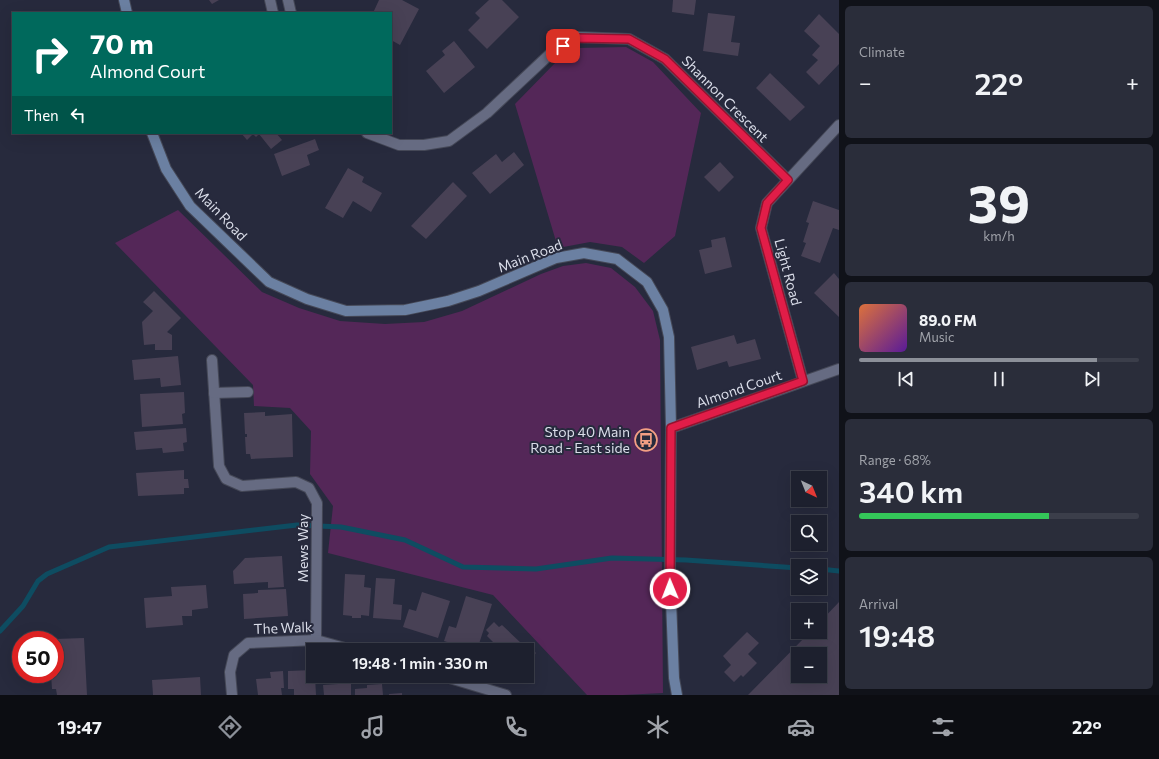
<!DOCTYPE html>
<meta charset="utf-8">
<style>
body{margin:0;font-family:Commissioner,sans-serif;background:#2a2d3a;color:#f1f3f6;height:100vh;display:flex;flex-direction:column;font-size:15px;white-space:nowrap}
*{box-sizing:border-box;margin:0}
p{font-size:13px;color:#a0a3aa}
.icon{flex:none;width:22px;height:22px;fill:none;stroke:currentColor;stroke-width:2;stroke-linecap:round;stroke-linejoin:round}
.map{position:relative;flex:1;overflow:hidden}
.panel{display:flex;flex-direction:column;gap:6px;padding:6px;background:#101219;width:320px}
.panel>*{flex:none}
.banner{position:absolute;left:12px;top:12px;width:380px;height:122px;border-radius:0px;box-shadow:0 4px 16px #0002,0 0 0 1px #3b3e4a;background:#00695c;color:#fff;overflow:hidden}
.needle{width:26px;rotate:137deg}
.tools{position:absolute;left:791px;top:471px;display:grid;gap:8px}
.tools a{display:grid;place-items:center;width:36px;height:36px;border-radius:0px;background:#1d202e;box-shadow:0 4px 16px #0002,0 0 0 1px #3b3e4a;font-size:20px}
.speed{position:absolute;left:12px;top:631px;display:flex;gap:8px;font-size:20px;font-weight:700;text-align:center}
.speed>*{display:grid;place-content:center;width:52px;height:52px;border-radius:50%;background:#1d202e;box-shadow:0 4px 16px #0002,0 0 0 1px #3b3e4a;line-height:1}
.speed .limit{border:6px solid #d22;background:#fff;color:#111}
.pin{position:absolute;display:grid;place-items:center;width:34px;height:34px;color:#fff;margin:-17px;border-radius:8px;box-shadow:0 2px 6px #0006}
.me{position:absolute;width:44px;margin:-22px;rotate:359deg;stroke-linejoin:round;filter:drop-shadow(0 0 3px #0008)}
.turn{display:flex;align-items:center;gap:14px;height:84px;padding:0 12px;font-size:18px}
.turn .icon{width:52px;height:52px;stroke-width:2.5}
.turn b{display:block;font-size:28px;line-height:34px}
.then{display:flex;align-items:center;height:38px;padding:0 12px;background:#0003;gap:8px;font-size:15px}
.big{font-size:30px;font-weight:600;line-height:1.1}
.panel .tile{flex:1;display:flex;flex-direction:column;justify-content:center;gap:6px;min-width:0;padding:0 14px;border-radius:6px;background:#2a2d3a}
.panel .dial{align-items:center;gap:0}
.dial b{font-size:52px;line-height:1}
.song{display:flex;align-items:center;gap:12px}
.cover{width:48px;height:48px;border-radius:6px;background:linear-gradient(135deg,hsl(20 70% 55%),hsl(270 70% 35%))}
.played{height:4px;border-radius:2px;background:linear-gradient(90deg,#8c9099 85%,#3b3e4a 85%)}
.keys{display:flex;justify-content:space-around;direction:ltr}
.heat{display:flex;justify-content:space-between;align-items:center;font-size:22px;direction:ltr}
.charge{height:6px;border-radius:3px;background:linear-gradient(90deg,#34c759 68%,#3b3e4a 0)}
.trip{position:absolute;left:306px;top:643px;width:228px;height:40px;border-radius:0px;background:#1d202e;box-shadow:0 4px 16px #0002,0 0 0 1px #3b3e4a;font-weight:600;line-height:40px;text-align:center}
.menu{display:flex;height:64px;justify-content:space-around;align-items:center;background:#0c0d12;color:#a0a3aa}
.menu .icon{width:28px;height:28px}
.menu .on{color:#8c9099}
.menu b{font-size:18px;color:#f1f3f6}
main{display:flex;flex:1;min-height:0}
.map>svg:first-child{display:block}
.green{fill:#542758}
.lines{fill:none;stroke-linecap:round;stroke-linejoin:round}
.stream{stroke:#0e4c61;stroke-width:5}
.building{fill:#484155;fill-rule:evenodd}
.street-casing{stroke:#454857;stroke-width:12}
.secondary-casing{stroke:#454857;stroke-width:12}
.street{stroke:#666b82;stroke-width:10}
.secondary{stroke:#6b80a2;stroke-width:10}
.route-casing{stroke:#92132f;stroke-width:10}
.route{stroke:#e11d48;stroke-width:7}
.labels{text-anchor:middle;stroke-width:4;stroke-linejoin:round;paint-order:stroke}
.street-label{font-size:14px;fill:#dadde9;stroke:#272a3d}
.poi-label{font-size:14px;fill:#dadde9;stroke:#272a3d;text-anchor:end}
</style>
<main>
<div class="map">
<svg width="839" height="695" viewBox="0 0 839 695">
<rect width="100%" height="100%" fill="#272a3d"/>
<g class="green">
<path d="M626 47 653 62 701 113 675 236 644 263 622 247 590 242 558 248 515 104 557 61 578 48Z"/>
<path d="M178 210 262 292 299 308 340 321 385 324 424 322 462 311 541 274 563 266 586 263 611 268 635 287 653 311 660 340 663 693 623 695H587L493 595 328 553 333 506 310 474 311 431 290 408 254 406 253 385 115 243Z"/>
</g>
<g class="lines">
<g class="stream">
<path d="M820 569 839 571"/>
<path d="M0 631 23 606 38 581 47 574 109 547 297 525 341 527 405 540 463 567 536 569 612 558 686 560 798 568"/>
</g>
</g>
<g class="building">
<path d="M209 0H219L212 4Z"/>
<path d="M379 0H402L419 9 400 45 391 40V13H373Z"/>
<path d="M489 0H502L519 17 487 49 468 30 480 18 475 13Z"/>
<path d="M673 0H696L694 15 672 12Z"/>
<path d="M708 13 735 16 731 42 740 43 738 56 703 51Z"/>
<path d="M819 14 839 34V64L819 85 806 72 818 60 812 55 820 46 804 31Z"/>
<path d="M454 41 475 67 444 93 426 71 445 55 442 51Z"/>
<path d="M770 73 805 107 790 121 756 88Z"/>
<path d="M241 133H276L282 140 271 149 259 134 256 137 253 134 247 140Z"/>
<path d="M315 139 319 150 307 155 310 165 282 176 274 154Z"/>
<path d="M514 152 524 165 490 194 472 173 496 154 502 162Z"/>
<path d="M720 162 734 177 719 192 704 177Z"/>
<path d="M348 168 364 177 362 182 382 193 371 212 353 201 343 218 325 208Z"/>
<path d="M453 182 467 196 426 239 411 226Z"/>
<path d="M813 201 839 210V230L833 228 820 263 801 256 806 243 803 242 809 223 806 222Z"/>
<path d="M725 237 732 267 705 274 699 250 712 247 711 240Z"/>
<path d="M834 273 839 279V317L814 293Z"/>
<path d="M154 291 181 318 167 332 172 335V350H155V344L144 345 142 322 153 311 143 302Z"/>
<path d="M734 335 737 344 755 339 761 359 729 367 727 361 697 370 691 347Z"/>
<path d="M178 356 181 385 161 387 160 378 134 380 132 360Z"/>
<path d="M184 392 185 413 182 414 183 424 142 427 140 394Z"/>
<path d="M265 412V416L292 414 293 457 251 459 250 454H246L245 437H247V434H245L244 413Z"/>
<path d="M186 428 187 442 183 443 184 451 163 453 162 448 136 450 134 432Z"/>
<path d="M184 470V479H188L189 488H184V494L138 496 136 473Z"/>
<path d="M282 556 284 587 268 588V582L234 584 233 571 245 558Z"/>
<path d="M345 574 365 575 364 587 371 588 369 616 361 615V618H352V616L343 615Z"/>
<path d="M376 578 395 579 393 604 402 605 401 620 373 618Z"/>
<path d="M206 585 208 608 192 610V616H182L183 625 146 628 144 598 172 596 171 587Z"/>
<path d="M286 589 288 616 244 619 243 594 258 593V590Z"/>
<path d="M422 592 450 601 438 638 403 627 409 609 416 611Z"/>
<path d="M466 596 492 604 477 650H474L444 641 449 626 456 628Z"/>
<path d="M839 602V695H748L810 632H820V622ZM798 654H820V676H798Z"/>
<path d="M494 622 499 627 502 625 522 644 524 642 536 653 527 662V650H497L493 646 495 644 487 636 489 633 486 630Z"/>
<path d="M747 632 759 643 748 654 757 663 743 677 741 675 734 682 724 672 731 665 723 656Z"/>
<path d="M84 638 87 695H57L56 689H52L51 674H55V639Z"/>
<path d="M313 670V676H315L316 695H294V689H288V671Z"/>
<path d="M283 671 284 688H281L282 695H258L256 679 271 678 270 672Z"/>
<path d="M200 677 201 695H153L152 680Z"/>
<path d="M351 681V695H324L323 685 338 684V682Z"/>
<path d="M382 684 383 695H355V689L367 688V685Z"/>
<path d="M402 693V695H389V694Z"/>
</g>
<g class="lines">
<g class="street-casing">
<g id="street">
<path d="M270 0 273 13"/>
<path d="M288 0 291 13"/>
<path d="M367 133 399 145H424L449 141 487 113 550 54 576 37 629 39 665 59 788 180"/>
<path d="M212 360 219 466 226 479 242 486 296 482 309 488 317 503 316 640"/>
<path d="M803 381 761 228 767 203 839 125"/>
<path d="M214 393 248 392"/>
<path d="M671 428 839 369"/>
<path d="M443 676 506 695"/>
<path d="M232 695 230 672 234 655 248 643 316 640 352 650"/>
</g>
</g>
<g class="secondary-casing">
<g id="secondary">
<path d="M124 0 127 13"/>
<path d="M152 133 166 169 190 206 269 282 307 299 346 311 405 310 448 301 479 291 556 258 584 253 617 259 647 282 663 310 669 337 671 428 670 574 674 678 677 695"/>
</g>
</g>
<use href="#street" class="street"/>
<use href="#secondary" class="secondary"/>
</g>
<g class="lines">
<g class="route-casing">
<path id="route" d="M563 46 576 38 629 39 665 59 788 180 767 203 761 228 803 381 671 428 670 589"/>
</g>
<use href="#route" class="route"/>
</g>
<defs>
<g id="bus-ring" transform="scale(1.15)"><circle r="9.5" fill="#272a3d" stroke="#f39f84" stroke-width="1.5"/><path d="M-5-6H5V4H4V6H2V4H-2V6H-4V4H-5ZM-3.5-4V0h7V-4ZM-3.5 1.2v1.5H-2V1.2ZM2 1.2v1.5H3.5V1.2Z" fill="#f39f84"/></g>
</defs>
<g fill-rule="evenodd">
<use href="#bus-ring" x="646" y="440"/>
</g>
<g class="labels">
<g class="street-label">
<text transform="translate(725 99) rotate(45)" y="5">Shannon Crescent</text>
<text transform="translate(221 214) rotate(46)" y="5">Main Road</text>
<text transform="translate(530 256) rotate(-21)" y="5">Main Road</text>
<text transform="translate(788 272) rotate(75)" y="5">Light Road</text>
<text transform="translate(739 389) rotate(-19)" y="5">Almond Court</text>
<text transform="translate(303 548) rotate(-90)" y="5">Mews Way</text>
<text transform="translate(283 628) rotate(-2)" y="5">The Walk</text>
</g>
<g class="poi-label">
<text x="630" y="437">Stop 40 Main<tspan x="630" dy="16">Road - East side</tspan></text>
</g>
</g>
</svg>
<div class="tools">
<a><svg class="needle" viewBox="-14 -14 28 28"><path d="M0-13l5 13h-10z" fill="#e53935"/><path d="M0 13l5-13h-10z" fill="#a0a3aa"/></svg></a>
<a><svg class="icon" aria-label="search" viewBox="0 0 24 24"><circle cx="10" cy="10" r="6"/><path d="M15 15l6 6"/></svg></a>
<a><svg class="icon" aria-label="layers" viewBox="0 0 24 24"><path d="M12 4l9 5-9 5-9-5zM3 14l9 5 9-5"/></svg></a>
<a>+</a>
<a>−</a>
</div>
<div class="speed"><div class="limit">50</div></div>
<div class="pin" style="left:563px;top:46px;background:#d93025"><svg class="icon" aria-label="arrive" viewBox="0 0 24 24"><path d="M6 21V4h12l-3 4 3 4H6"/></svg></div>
<svg class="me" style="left:670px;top:589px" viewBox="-20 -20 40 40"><circle r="17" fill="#e11d48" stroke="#fff" stroke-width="3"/><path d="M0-11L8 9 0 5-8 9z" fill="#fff"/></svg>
<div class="trip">19:48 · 1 min · 330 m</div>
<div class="banner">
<div class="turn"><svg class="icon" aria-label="right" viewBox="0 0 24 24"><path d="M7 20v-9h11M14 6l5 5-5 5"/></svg><div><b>70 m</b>Almond Court</div></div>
<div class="then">Then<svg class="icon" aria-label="left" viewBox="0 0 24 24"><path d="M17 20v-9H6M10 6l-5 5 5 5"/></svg></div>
</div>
</div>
<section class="panel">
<div class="tile"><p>Climate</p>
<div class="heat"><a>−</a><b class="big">22°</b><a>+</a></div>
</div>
<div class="tile dial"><b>39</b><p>km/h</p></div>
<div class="tile">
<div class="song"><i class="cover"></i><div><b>89.0 FM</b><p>Music</p></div></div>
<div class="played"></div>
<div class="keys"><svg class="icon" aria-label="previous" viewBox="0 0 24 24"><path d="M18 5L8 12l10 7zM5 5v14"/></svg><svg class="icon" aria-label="pause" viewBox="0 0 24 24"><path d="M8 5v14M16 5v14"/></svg><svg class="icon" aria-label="next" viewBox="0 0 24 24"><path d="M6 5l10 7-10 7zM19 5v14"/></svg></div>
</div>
<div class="tile"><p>Range · 68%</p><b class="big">340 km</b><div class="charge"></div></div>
<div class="tile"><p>Arrival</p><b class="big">19:48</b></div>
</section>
</main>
<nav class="menu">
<b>19:47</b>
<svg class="icon on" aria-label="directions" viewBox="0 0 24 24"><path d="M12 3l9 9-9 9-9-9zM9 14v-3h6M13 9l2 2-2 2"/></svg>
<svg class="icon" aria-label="music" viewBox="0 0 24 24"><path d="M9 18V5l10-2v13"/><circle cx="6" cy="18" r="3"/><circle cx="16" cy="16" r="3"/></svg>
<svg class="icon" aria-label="phone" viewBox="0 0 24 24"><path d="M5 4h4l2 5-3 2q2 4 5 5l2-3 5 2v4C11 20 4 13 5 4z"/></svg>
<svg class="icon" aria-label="climate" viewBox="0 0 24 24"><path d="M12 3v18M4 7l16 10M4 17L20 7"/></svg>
<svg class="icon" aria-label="car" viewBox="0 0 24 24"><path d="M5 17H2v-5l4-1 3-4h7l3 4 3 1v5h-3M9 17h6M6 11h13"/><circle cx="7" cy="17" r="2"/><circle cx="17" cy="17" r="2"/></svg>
<svg class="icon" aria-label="filters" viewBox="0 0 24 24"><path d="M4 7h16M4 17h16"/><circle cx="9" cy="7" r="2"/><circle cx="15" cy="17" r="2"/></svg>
<b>22°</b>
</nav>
